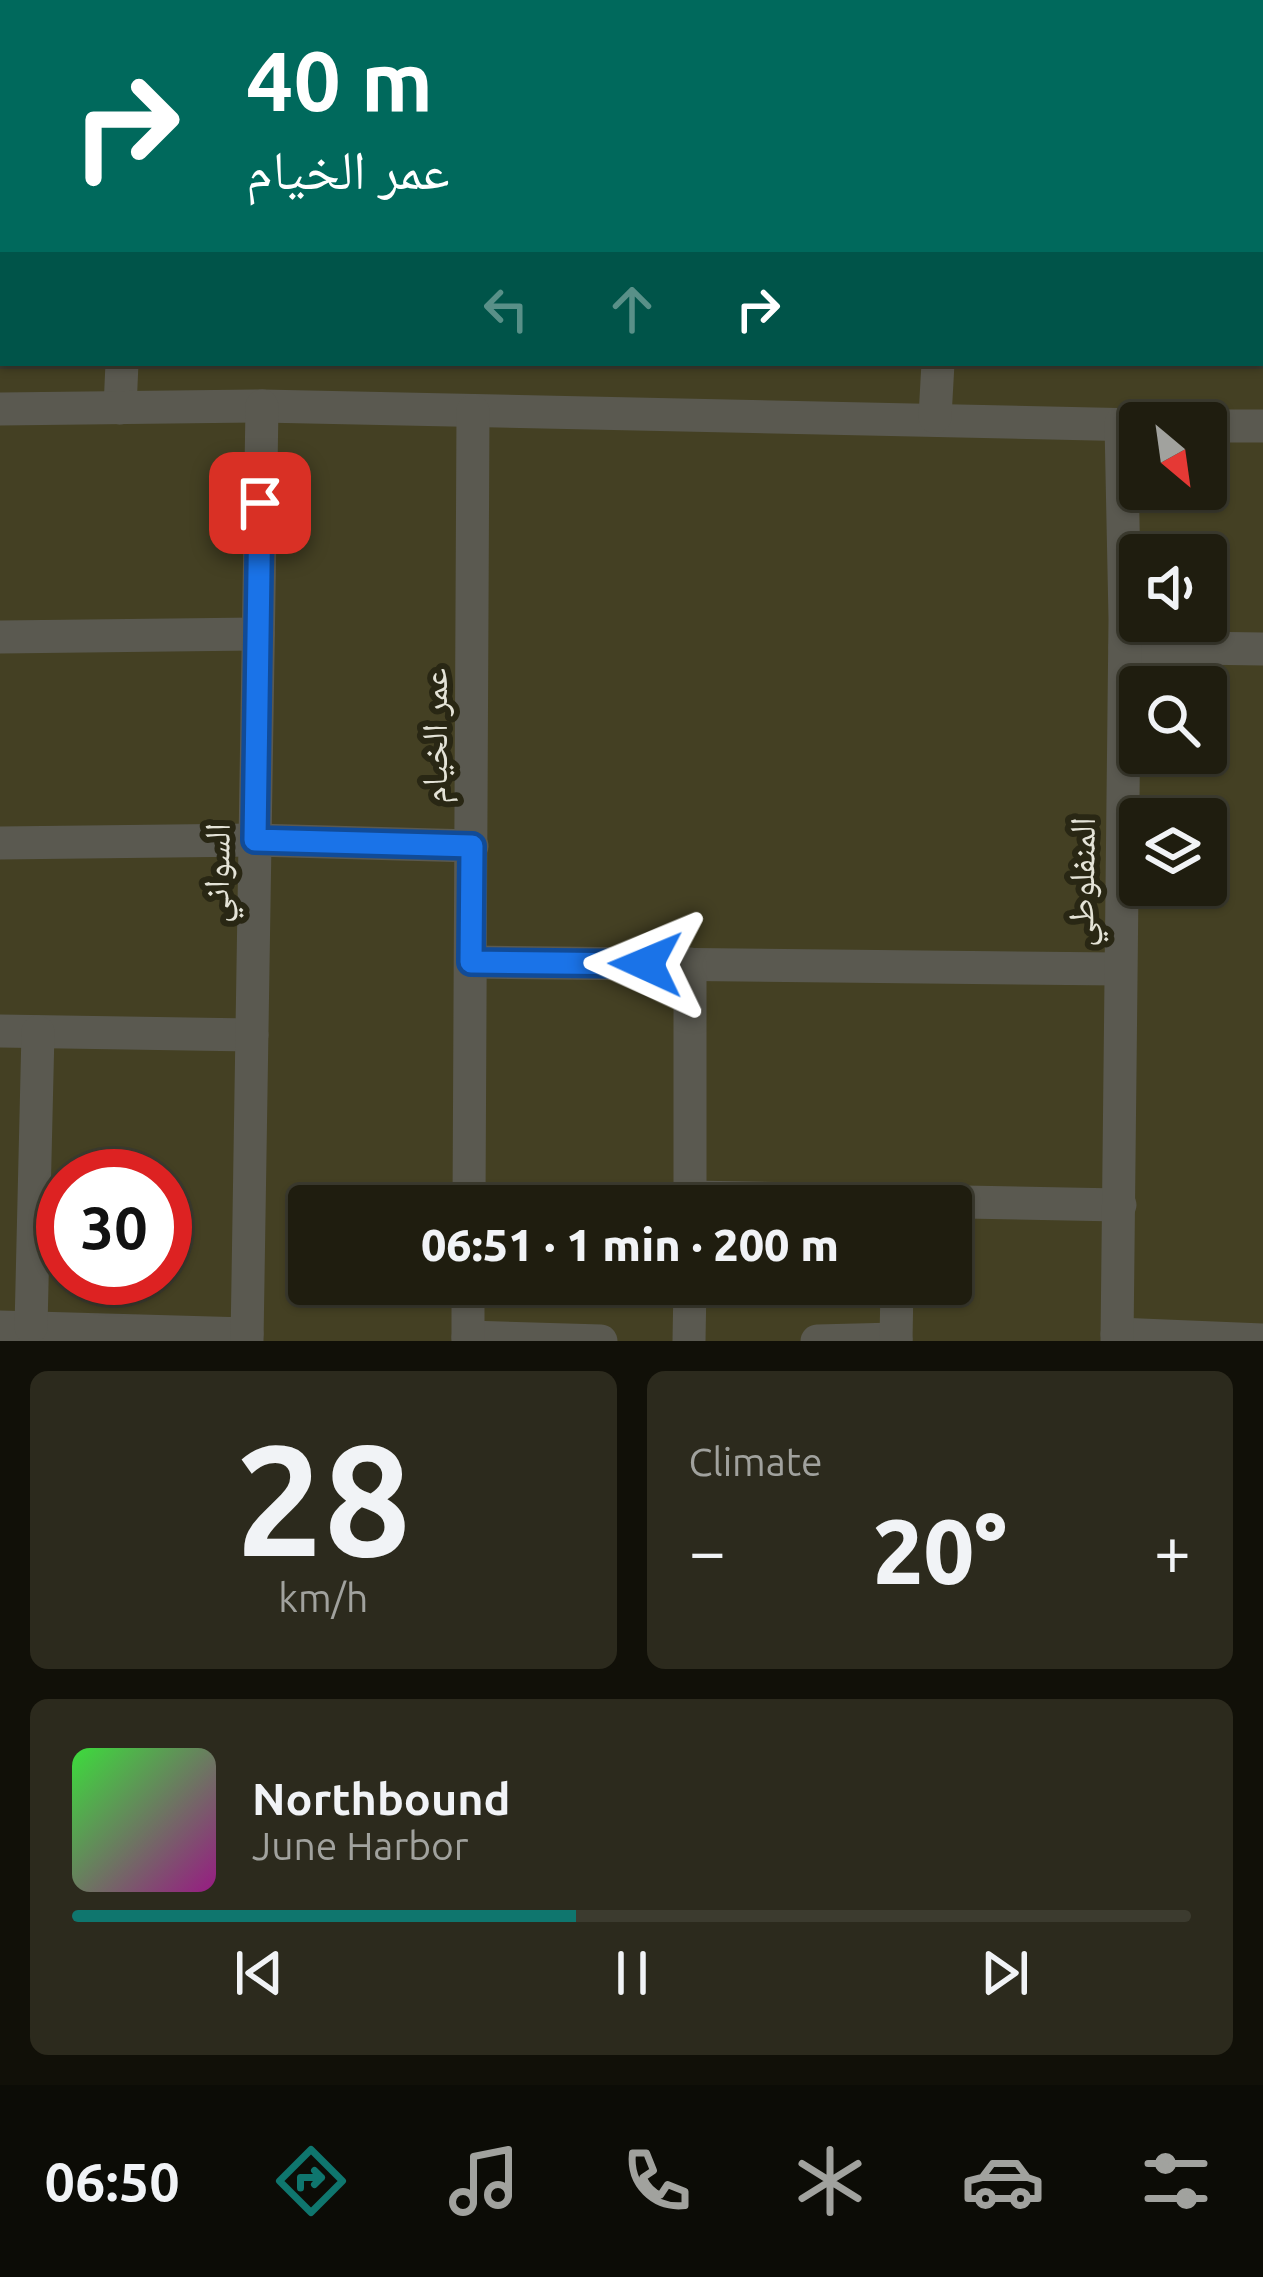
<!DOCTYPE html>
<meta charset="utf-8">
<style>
body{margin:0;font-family:Ubuntu,"Noto Naskh Arabic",sans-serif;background:#2c2a1d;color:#f1f3f6;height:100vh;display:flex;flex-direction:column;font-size:45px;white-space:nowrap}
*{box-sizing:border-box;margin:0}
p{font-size:39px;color:#a1a29e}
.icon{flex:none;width:66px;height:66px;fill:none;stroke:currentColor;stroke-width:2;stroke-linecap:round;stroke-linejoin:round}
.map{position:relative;height:1341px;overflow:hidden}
.drawer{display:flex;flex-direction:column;gap:30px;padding:30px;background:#111008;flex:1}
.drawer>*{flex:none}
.banner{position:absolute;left:0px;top:0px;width:1263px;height:366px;box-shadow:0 3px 9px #0004,0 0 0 3px #3c3b2f;background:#00695c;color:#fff;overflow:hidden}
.needle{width:78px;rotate:151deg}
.buttons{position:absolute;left:1119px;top:402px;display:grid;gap:24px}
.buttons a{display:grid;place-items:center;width:108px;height:108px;border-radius:12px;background:#1f1d0f;box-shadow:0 3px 9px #0004,0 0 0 3px #3c3b2f;font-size:60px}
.speed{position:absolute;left:36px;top:1149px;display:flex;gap:24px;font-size:60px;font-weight:700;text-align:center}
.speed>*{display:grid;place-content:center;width:156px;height:156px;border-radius:50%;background:#1f1d0f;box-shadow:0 3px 9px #0004,0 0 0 3px #3c3b2f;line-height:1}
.speed .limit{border:18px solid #d22;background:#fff;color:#111}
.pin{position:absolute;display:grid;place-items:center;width:102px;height:102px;color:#fff;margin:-51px;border-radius:24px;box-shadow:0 6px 18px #0006}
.me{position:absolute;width:132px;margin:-66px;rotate:271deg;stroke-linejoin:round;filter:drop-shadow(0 0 9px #0008)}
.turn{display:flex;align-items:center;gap:42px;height:252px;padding:0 48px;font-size:54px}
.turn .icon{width:156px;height:156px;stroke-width:2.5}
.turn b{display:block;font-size:84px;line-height:102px}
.lanes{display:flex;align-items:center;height:114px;padding:0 48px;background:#0003;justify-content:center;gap:60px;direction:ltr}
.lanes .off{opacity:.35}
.big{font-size:90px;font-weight:800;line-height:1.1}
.drawer .widget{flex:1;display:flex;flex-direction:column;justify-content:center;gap:18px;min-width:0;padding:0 42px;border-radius:18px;background:#2c2a1d}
.drawer .dial{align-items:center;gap:0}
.dial b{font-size:156px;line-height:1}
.song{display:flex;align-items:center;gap:36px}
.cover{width:144px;height:144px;border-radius:18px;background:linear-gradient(135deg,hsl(120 70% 55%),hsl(310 70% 35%))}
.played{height:12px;border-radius:6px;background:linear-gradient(90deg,#0f766e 45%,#3c3b2f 45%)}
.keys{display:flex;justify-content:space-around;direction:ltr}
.heat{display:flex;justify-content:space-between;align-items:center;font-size:66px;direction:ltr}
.drawer .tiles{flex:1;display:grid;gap:30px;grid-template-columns:1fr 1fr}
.widget:last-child{grid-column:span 2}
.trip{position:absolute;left:288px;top:1185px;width:684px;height:120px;border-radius:12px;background:#1f1d0f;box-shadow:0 3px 9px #0004,0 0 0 3px #3c3b2f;font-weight:800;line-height:120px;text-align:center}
.menu{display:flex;height:192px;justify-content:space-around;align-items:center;background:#0c0c06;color:#a1a29e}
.menu .icon{width:84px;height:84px}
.menu .active{color:#0f766e}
.menu b{font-size:54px;color:#f1f3f6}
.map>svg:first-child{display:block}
.green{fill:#444023;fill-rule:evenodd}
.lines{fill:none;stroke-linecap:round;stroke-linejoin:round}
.minor{stroke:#5a5950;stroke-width:33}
.route-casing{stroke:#114b97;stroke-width:30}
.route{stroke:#1a73e8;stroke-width:21}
.labels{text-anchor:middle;stroke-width:12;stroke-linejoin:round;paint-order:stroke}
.street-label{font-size:36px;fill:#e4e3d7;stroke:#292714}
</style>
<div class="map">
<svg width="1263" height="1341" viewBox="0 0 1263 1341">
<rect width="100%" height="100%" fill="#292714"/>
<path class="green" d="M0 0H1263V1341H0ZM3 3H1260V363H3ZM1140 423H1206V489H1140ZM1140 555H1206V621H1140ZM1140 687H1206V753H1140ZM1140 819H1206V885H1140ZM63 1176H165V1278H63ZM309 1206H951V1284H309Z"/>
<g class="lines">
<g class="minor">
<path d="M136 0V3"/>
<path d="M433 3V0"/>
<path d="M952 3V0"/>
<path d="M0 185H3"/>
<path d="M120 408 122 363"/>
<path d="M0 409 262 406 1140 425"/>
<path d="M935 417 938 363"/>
<path d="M1206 426H1263"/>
<path d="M0 637 258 634"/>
<path d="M1125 647 1263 649"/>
<path d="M0 843 255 840 472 846"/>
<path d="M471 962 1119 969"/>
<path d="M0 1031 252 1035"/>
<path d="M690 1197 1120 1205"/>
<path d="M469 1206 473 411"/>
<path d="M690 1206V964"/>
<path d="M0 1327 247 1334"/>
<path d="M31 1327 38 1032"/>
<path d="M1117 1334 1263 1340"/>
<path d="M468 1337 601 1341"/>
<path d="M247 1341 262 406"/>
<path d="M468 1341V1284"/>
<path d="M689 1341 690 1284"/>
<path d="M817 1341 896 1339"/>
<path d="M896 1341 897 1284"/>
<path d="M1117 1341 1125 619 1121 424"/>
</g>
</g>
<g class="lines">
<g class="route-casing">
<path id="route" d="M260 503 255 840 472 846 471 962 646 964"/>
</g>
<use href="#route" class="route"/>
</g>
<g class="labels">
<g class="street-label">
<text transform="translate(434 736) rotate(-90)" y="13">عمر الخيام</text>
<text transform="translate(216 873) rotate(-89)" y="13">السواني</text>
<text transform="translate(1081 882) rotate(-89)" y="13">المنفلوطي</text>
</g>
</g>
</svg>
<div class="buttons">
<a><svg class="needle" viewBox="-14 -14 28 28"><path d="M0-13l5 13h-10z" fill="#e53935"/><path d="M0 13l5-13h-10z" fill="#a1a29e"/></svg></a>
<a><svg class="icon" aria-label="sound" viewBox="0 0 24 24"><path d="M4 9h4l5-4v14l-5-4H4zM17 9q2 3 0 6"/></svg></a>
<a><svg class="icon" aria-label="search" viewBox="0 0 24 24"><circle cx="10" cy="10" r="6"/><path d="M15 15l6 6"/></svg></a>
<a><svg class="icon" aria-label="layers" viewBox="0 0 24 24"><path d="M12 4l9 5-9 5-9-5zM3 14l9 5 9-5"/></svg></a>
</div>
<div class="speed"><div class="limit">30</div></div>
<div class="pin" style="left:260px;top:503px;background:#d93025"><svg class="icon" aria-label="arrive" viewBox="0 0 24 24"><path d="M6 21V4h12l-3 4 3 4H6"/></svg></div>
<svg class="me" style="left:646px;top:964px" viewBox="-20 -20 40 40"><path d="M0-17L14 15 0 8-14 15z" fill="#1a73e8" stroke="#fff" stroke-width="4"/></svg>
<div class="trip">06:51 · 1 min · 200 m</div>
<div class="banner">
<div class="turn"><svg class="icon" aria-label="right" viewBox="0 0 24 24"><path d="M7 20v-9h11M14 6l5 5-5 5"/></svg><div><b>40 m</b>عمر الخيام</div></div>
<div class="lanes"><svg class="icon off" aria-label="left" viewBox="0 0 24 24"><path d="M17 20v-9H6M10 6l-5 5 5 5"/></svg><svg class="icon off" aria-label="ahead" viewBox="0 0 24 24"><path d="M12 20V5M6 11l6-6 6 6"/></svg><svg class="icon" aria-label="right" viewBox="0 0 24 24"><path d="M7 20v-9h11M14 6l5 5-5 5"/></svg></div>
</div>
</div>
<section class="drawer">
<div class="tiles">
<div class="widget dial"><b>28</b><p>km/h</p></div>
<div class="widget"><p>Climate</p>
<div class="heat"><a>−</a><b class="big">20°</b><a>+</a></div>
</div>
<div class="widget">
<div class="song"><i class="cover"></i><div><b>Northbound</b><p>June Harbor</p></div></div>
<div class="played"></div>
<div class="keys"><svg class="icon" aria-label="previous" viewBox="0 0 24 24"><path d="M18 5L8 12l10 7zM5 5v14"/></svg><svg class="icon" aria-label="pause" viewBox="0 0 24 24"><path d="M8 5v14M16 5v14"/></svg><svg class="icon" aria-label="next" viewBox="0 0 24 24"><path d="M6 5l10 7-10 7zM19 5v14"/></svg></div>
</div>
</div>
</section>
<nav class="menu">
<b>06:50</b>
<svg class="icon active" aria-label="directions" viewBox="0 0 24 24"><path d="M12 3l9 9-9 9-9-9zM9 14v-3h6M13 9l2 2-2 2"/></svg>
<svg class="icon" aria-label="music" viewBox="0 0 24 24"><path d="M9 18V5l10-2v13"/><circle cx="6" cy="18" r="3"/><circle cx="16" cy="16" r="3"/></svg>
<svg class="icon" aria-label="phone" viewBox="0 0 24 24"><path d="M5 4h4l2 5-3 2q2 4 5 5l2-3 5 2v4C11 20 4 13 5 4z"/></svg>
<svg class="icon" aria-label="climate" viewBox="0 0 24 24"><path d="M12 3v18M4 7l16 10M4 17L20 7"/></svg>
<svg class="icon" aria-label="car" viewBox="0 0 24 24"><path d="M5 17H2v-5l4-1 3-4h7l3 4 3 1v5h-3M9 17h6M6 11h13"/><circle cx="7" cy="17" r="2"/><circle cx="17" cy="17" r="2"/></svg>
<svg class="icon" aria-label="filters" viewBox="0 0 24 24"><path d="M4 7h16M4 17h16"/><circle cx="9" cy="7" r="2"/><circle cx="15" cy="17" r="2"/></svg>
</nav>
